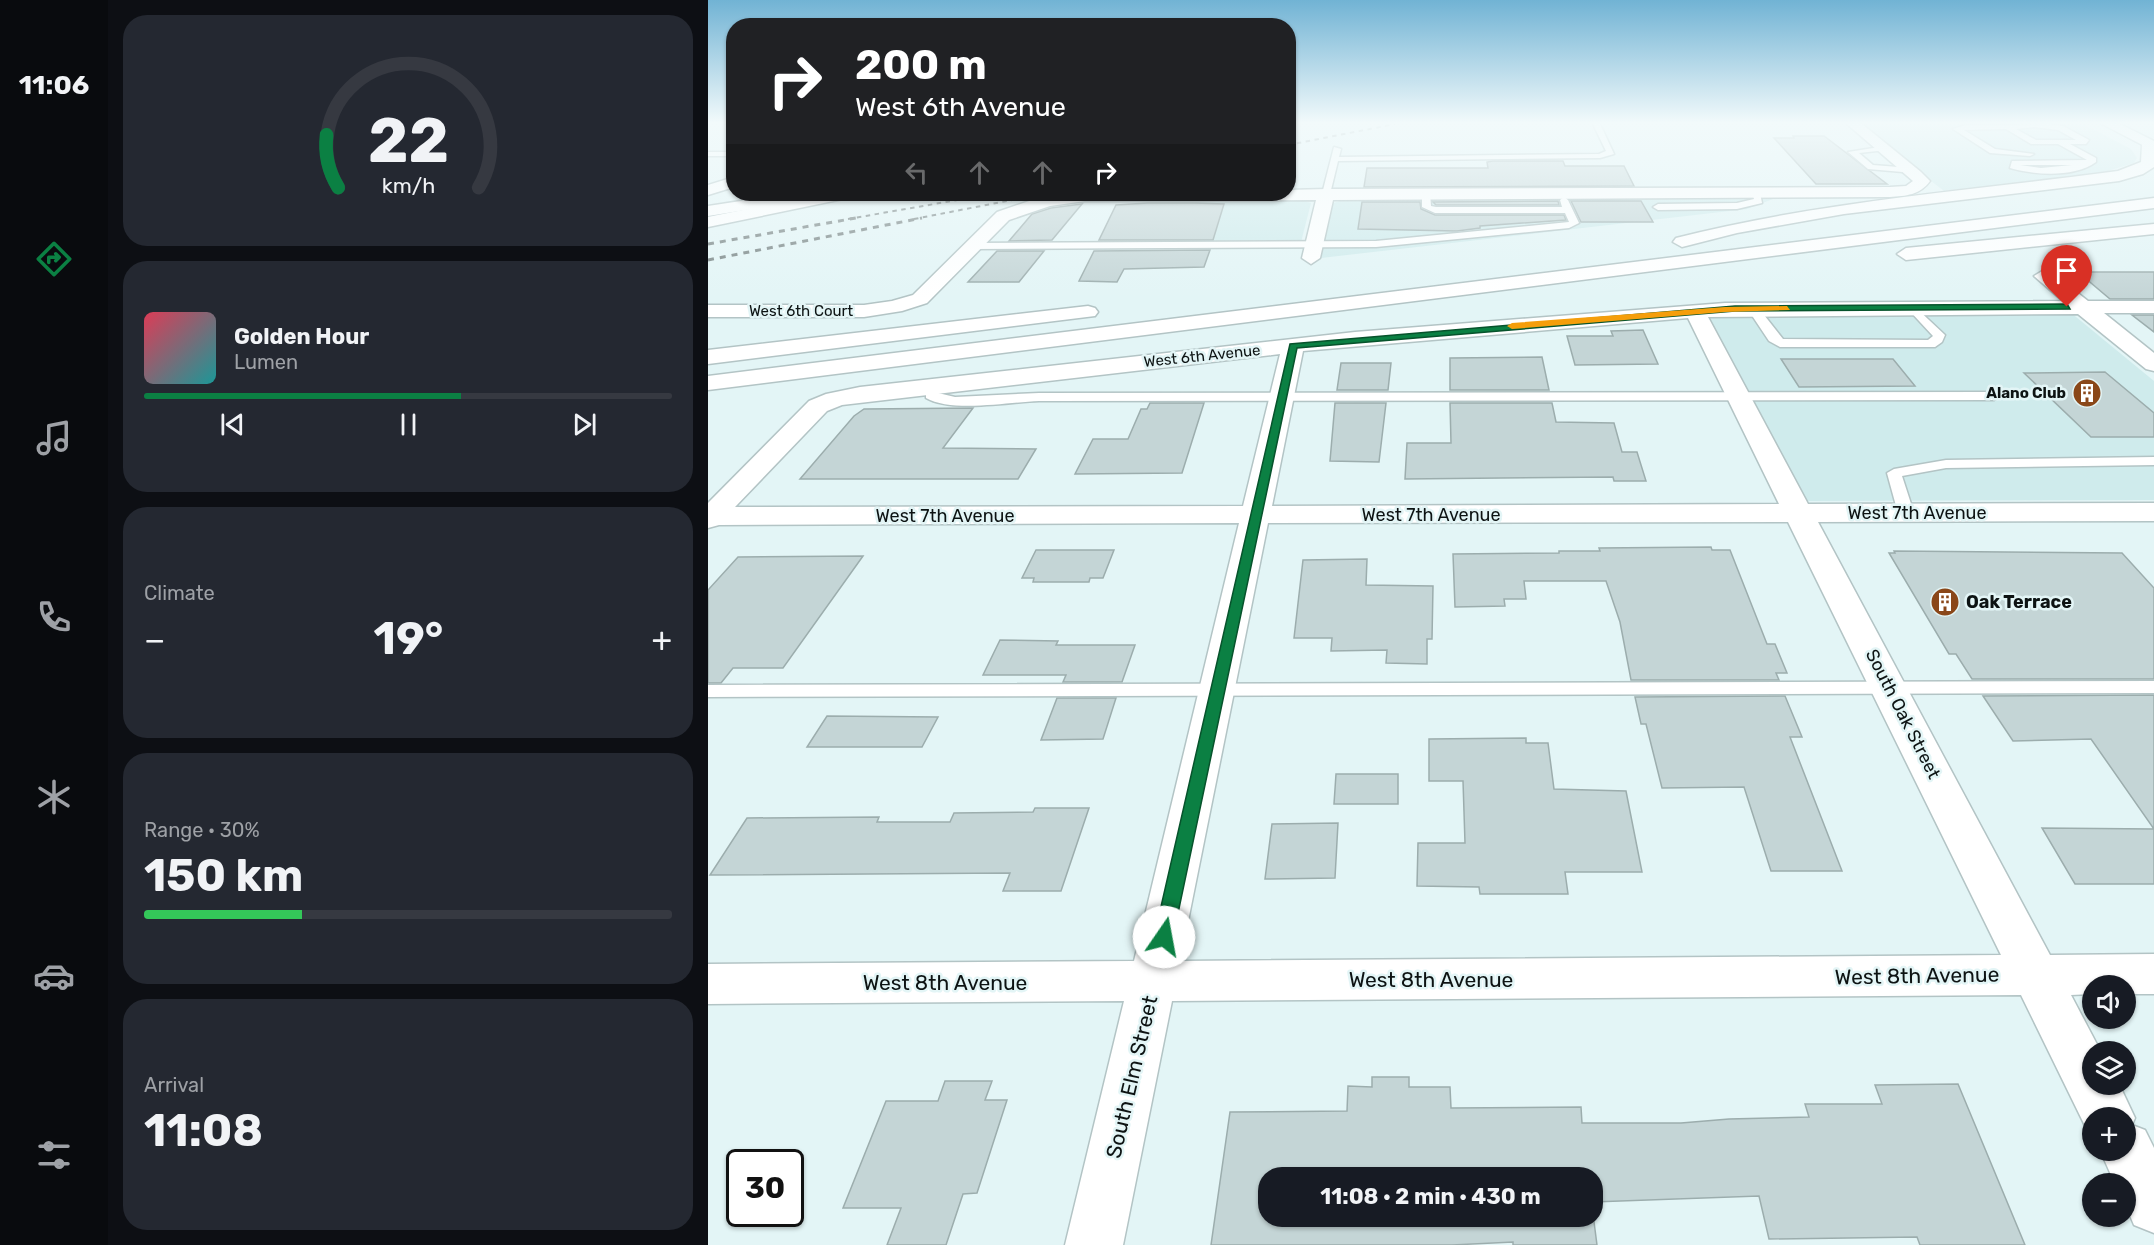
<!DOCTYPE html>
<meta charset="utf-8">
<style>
body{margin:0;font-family:Rubik,sans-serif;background:#242831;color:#f1f3f6;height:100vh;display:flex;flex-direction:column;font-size:22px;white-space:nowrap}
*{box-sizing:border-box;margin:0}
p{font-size:20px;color:#9ea1a6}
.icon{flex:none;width:33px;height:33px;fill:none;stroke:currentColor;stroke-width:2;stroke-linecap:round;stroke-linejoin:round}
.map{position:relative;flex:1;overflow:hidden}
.details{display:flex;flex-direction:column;gap:15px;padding:15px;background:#0d0f14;width:600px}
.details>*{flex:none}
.hud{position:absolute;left:18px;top:18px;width:570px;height:183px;border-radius:24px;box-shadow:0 2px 4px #0004;background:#202124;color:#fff;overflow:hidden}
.fabs{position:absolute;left:1374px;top:975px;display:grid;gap:12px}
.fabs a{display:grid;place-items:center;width:54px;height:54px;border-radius:50%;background:#171b24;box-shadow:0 2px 4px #0004;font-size:30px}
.speed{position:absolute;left:18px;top:1149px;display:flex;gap:12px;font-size:30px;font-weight:700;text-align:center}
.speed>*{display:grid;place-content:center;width:78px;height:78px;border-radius:50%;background:#171b24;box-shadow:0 2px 4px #0004;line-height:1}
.speed .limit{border:3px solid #111;border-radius:9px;background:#fff;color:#111}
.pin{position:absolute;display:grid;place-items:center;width:51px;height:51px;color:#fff;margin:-62px -26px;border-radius:50% 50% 50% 0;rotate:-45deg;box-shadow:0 0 6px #0007}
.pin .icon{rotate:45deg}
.me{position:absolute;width:66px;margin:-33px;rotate:12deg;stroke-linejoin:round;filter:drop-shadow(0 0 4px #0008)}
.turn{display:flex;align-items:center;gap:21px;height:126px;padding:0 30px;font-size:27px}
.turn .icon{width:78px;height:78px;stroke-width:2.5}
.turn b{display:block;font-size:42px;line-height:51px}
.lanes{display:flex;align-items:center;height:57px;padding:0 30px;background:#0003;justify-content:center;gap:30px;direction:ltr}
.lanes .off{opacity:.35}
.big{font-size:45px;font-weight:700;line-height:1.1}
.details .widget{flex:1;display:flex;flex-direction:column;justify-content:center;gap:9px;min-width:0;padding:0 21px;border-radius:24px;background:#242831}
.details .dial{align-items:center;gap:0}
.dial svg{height:156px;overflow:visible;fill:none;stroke:#363941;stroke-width:7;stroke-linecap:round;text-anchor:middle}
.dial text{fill:#f1f3f6;stroke:none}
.song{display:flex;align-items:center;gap:18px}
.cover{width:72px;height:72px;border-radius:9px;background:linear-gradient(135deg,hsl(350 70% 55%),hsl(180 70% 35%))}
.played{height:6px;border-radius:3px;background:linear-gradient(90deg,#0b8043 60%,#363941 60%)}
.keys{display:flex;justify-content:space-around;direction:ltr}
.heat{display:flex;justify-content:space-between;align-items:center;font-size:33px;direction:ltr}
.charge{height:9px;border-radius:4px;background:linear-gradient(90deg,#34c759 30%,#363941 0)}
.trip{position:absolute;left:550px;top:1167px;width:345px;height:60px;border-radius:24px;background:#171b24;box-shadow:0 2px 4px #0004;font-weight:700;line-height:60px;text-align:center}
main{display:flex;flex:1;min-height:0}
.tabs{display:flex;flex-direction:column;width:108px;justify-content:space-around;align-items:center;background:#090b0e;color:#9ea1a6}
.tabs .icon{width:42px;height:42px}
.tabs .current{color:#0b8043}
.tabs b{font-size:27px;color:#f1f3f6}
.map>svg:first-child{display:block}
.built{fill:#cfebec}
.building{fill:#c4d5d6;stroke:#9cadad;stroke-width:1.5}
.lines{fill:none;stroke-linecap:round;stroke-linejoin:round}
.service-casing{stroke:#b3c4c5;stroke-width:3}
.minor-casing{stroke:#b3c4c5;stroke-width:3}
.tertiary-casing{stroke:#b3c4c5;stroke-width:3}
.primary-casing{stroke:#b3c4c5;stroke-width:3}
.motorway-casing{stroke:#b3c4c5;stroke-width:3}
.service{fill:#fff;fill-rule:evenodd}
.minor{fill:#fff;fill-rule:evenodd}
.tertiary{fill:#fff;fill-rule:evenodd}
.primary{fill:#fff;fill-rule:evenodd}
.motorway{fill:#fff;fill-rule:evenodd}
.rail-far1{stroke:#778383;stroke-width:2;stroke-dasharray:4.5 4.5;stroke-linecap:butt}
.rail{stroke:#778383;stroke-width:3;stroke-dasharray:6 6;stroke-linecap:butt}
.route{fill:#0b8043;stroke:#07532c;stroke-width:1.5}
.slow{fill:#f59e0b}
.labels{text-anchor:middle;stroke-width:5;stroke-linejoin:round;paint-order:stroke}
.far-street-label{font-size:15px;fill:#0d1313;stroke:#e3f5f6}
.far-poi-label{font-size:15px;font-weight:bold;fill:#0d1313;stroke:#e3f5f6;text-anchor:end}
.street-label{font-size:18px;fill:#0d1313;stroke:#e3f5f6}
.poi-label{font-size:18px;font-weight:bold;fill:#0d1313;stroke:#e3f5f6;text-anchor:start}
.near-street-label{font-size:21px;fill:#0d1313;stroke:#e3f5f6}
</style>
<main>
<nav class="tabs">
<b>11:06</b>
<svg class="icon current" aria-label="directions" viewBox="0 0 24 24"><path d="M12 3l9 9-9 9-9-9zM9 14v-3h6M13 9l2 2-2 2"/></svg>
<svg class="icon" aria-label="music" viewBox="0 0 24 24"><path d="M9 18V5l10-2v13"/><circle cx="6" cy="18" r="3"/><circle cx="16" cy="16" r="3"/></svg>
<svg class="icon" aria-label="phone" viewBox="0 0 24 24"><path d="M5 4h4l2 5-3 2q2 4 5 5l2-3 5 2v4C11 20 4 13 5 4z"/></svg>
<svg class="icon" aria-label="climate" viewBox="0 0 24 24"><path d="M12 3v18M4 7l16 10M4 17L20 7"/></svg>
<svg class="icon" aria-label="car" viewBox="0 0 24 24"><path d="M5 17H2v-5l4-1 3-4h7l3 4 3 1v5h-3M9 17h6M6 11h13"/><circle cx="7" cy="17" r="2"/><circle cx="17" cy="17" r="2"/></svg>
<svg class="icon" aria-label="filters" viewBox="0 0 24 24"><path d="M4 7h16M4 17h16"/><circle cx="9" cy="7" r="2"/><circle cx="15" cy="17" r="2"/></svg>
</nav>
<section class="details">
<div class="widget dial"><svg viewBox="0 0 100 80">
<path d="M14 69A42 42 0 1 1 86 69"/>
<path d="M14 69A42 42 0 0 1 8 42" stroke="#0b8043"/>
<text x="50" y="56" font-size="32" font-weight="700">22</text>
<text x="50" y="72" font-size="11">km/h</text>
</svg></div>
<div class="widget">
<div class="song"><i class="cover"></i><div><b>Golden Hour</b><p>Lumen</p></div></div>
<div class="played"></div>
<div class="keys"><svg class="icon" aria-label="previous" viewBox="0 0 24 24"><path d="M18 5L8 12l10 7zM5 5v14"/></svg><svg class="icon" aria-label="pause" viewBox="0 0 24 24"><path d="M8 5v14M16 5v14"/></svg><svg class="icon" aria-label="next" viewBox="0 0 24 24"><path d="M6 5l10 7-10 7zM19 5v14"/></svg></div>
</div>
<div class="widget"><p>Climate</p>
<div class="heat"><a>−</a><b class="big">19°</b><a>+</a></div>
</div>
<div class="widget"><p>Range · 30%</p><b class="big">150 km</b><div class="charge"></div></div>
<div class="widget"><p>Arrival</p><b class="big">11:08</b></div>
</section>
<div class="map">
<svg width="1446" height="1245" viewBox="0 0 1446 1245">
<rect width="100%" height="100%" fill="#e3f5f6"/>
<g class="built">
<path d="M1151 125H1377L1423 149 1429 158 1426 163 1393 173 1236 191Z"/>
<path d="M1065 199 1039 209 613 258 625 203 636 200Z"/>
<path d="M489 200H593L603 203 592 246H466Z"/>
<path d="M1362 312 1446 381V500L1097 501 997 314Z"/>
</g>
<g class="building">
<path d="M1085 136H1116L1179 184H1108L1066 138H1086Z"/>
<path d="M785 161H855L857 166H916L926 186 656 187 659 168H780L779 162Z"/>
<path d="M850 201 851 205H728L725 202Z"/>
<path d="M863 201H933L945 222H873Z"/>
<path d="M654 202H712L713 209 727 215H856L858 220 772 226V228L749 231 650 229Z"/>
<path d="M440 203H486L516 204 505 240H391L408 205Z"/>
<path d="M374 204 344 240 301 241 324 214 343 208Z"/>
<path d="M502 250 496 267 416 269 409 282 371 281 386 251Z"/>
<path d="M289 251H336L311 282H260Z"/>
<path d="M1370 272H1446V299H1402Z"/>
<path d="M1424 315H1446V332Z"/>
<path d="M935 330 950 364 867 365 859 336H905L903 331Z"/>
<path d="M834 357 841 390H742V358Z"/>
<path d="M1073 359H1185L1207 386 1091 387Z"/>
<path d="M633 363H683L680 390H629Z"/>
<path d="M1397 372 1446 413V437H1383L1316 373Z"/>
<path d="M442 403H496L474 473 367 474 385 439H420L433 409H439Z"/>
<path d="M627 403H678L671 462 622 461Z"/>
<path d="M742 403H844L848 422 906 423 914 452H929L938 481H906L905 477 697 479 699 443H743Z"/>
<path d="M265 408 235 448 328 449 310 479H92L146 416 156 409Z"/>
<path d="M1003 547 1004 550H1022L1059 644H1067L1079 673H1068L1071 680H923L912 622 898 581H816L818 599H796L797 606 747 607 745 554 851 553V551H892L891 548Z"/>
<path d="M328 550H406L395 578H382L381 582H325L326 578H314Z"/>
<path d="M1186 551 1414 553 1446 588V679H1264L1248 654H1241L1181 553H1187Z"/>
<path d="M155 556 75 668H25L13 683H0V590L30 557Z"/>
<path d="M659 559 658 585 725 586 724 639H719V664L678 663 679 650 623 651 624 638H586L595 560Z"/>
<path d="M292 640 350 641 348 645H427L414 682H355L358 675H275Z"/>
<path d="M1446 695V884H1367L1334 828 1446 829 1383 739 1305 741 1275 696Z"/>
<path d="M1077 696 1094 737H1082L1134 871H1063L1036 787 954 788 938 724H933L927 697Z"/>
<path d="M349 698H408L395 739 333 740Z"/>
<path d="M119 716 230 717 214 747H99Z"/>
<path d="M818 738V743H840L846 789 918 791 934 872H857L860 894H772L771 887 709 886 710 843H757L755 781H721V739Z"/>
<path d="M628 774H690V804H626Z"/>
<path d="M327 808H381L353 891H295L302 873 2 875 39 818 171 817 169 822H242L246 813 325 812Z"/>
<path d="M630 823 627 878 557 879 564 824Z"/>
<path d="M664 1077H701V1087H742L743 1108 873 1107 874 1123H973L1021 1119 1101 1117 1097 1104H1174L1167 1085 1250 1084 1317 1245H1212L1209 1237 1061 1239 1051 1196 885 1202V1178H561V1216H885V1214L889 1245H805V1242L744 1245H503L522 1112 639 1111 640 1086 664 1087Z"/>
<path d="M237 1081H284L277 1100H299L269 1193 255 1194 238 1245H179L193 1208H135L178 1101H230Z"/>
</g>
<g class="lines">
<g class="service-casing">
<g id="service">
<path d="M885 124H892L906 154 892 158 630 161 622 194 618 197 614 194 626 147 633 149 631 157 891 154 898 151Z"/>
<path d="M1342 124 1355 126 1381 140 1378 144H1362L1388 158V162C1366 178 1326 175 1302 168L1304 161 1379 160 1350 144H1323L1298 129 1256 130 1287 149 1326 154 1322 156 1282 153 1245 129 1258 125ZM1326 127 1350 130 1368 140H1328L1308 129ZM1312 165H1364L1333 168Z"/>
<path d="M1178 146V150L1151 153 1165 165 1203 168 1206 173 1160 169 1140 152Z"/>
<rect x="0" y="152" width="26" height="4"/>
<path d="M718 190 722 193 723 206 728 207H854L852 200 856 197 860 200 871 223 861 228 668 247 264 249 259 246 264 243 668 241 861 222 857 213H727L714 207V193Z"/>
<path d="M1048 190 1052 193 1054 203 1029 209 950 210 945 207 950 204 1029 203 1046 199 1044 193Z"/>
<path d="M1205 305 1237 335 1234 342 1227 347H1072L1061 341 1039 308 1049 306 1075 339 1220 340 1225 336 1199 308Z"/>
<path d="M224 382 230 386V393L247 397 331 393 1286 392 1293 396 1286 400 331 401C301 402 244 413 218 398V386Z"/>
<path d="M1446 457V465L1238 468 1194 476 1206 513 1198 518 1190 513 1179 473 1186 469 1238 460Z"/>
<path d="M1446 681V693L0 697V685Z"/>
</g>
</g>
<g class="minor-casing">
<g id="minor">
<path d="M1139 124H1154L1213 172 1222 181C1212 195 1198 196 1182 197L625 200 612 258 603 264 594 258 608 200 377 201 342 206 301 220 219 303 194 311 156 317H0V305H156L184 301 205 295 289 212 333 197 359 194H580V190L618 189 1182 187 1198 186 1205 181Z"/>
<path d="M26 177V187L0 195V185Z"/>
<path d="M1336 270 1343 272 1380 301H1446V313H1396L1446 353V371L1438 369 1370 314 1000 317 1100 504 1446 503V521L1110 522 1342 955 1446 954V994H1418V986H1384V994L1363 995 1393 1052H1384V1084H1411L1427 1118 1424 1125 1437 1130 1446 1148V1233L1426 1225 1418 1206V1184H1407L1392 1150H1418V1118H1384V1136H1382L1313 995 464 1001 415 1245H357L416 1001 0 1004V964L426 961 531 523 11 525 0 528V503L101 401 118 394 152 387 647 332 1017 303 1355 301 1326 276ZM980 318 1071 504 564 506 595 351ZM572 354 535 506 27 507 119 411 134 405ZM1080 522 1293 955 472 961 560 523Z"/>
</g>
</g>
<g class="tertiary-casing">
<path id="tertiary" d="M78 194H113L105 199 0 216V206Z"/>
</g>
<g class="primary-casing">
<g id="primary">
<path d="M1394 124H1412L1446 141V151Z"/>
<path d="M114 194H143L135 199 0 227V217Z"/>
</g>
</g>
<g class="motorway-casing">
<g id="motorway">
<path d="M1441 141 1446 142V167L1435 174 1411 181 1136 214 1029 233 974 247 965 242 968 238C1113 201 1262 191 1410 171L1433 162 1434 145Z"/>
<path d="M1446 198V208L0 390V376Z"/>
<path d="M1446 224V234L1198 260 1189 254 1198 248Z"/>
<path d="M380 306 387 308 390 312 387 316 0 364V350Z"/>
</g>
</g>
<use href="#service" class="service"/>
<use href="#minor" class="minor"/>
<use href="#tertiary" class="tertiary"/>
<use href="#primary" class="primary"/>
<use href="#motorway" class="motorway"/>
<g class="rail-far1">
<path d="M580 145 687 124"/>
<path d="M140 219 284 194"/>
<path d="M206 219 335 194"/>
</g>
<g class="rail">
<path d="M0 244 148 218"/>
<path d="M0 260 214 218"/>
</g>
</g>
<linearGradient id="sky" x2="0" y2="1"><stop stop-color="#71b3d4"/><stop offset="0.41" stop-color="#f2fafb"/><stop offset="1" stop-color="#f2fafb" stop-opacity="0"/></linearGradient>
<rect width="1446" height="299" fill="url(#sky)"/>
<path class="route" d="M1359 304 1362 309 1027 311 589 348 465 937 462 942 456 944 449 942 446 937 582 344 1027 306Z"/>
<path class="slow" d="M1079 306 1082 310 1017 312 804 329 799 326 804 323 1017 307Z"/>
<defs>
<g id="building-disc" transform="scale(1.5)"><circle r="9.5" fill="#8a4719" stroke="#e3f5f6"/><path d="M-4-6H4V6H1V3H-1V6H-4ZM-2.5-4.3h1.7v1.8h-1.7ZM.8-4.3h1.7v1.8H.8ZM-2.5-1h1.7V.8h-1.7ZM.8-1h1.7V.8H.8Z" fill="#fff"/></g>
</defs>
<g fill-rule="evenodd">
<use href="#building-disc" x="1379" y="393"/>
<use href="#building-disc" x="1237" y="602"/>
</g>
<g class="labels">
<g class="far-street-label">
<text x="93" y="316">West 6th Court</text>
<text transform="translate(494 356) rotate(-6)" y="5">West 6th Avenue</text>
</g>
<g class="far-poi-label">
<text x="1358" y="398">Alano Club</text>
</g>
<g class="street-label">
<text x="1209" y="519">West 7th Avenue</text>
<text x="723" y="521">West 7th Avenue</text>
<text x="237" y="522">West 7th Avenue</text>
<text transform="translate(1195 714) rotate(63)" y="6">South Oak Street</text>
</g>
<g class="poi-label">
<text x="1258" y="608">Oak Terrace</text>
</g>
<g class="near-street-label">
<text transform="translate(1209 976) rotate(-1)" y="7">West 8th Avenue</text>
<text x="723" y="987">West 8th Avenue</text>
<text x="237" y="990">West 8th Avenue</text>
<text transform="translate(424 1077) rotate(-77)" y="7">South Elm Street</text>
</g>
</g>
</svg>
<div class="fabs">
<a><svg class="icon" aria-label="sound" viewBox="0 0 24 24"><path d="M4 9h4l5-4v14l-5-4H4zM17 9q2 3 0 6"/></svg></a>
<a><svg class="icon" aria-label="layers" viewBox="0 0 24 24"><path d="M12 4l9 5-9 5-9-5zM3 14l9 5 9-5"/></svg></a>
<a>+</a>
<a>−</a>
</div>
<div class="speed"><div class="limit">30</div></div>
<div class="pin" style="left:1359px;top:307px;background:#d93025"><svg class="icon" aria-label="arrive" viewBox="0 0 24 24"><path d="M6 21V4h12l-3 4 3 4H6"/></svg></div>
<svg class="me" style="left:456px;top:937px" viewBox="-20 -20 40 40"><circle r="19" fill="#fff"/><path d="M0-13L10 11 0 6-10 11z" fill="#0b8043"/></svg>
<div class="trip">11:08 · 2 min · 430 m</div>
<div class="hud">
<div class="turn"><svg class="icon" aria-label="right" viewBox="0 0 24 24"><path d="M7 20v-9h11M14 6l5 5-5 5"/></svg><div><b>200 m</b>West 6th Avenue</div></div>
<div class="lanes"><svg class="icon off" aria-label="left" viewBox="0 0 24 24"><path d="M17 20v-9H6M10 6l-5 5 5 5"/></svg><svg class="icon off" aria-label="ahead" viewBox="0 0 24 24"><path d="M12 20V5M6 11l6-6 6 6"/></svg><svg class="icon off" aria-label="ahead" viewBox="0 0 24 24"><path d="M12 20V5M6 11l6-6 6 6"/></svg><svg class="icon" aria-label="right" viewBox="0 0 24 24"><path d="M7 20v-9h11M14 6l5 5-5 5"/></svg></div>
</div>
</div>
</main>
